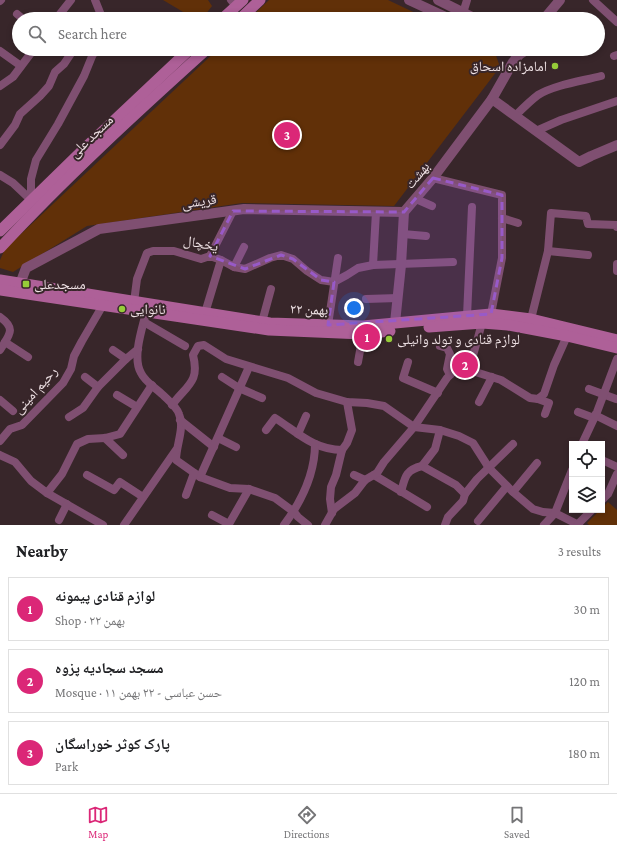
<!DOCTYPE html>
<meta charset="utf-8">
<style>
body{margin:0;font-family:"Crimson Pro","Noto Naskh Arabic",serif;background:#f6f6f6;color:#202124}
.controls{position:absolute;right:12px;bottom:12px;display:grid;overflow:hidden;border-radius:0px;box-shadow:0 2px 6px #0003}
.controls button{width:36px;height:36px;display:grid;place-items:center;padding:0;border:0;border-bottom:1px solid #e0e0e0;background:#fff;color:#202124;font:20px sans-serif}
.you{position:absolute;left:354px;top:308px;width:14px;height:14px;margin:-10px;border:3px solid #fff;border-radius:50%;background:#1a73e8;box-shadow:0 0 0 6px #1a73e833}
.badge{display:grid;place-items:center;width:26px;height:26px;border-radius:50%;background:#db2777;color:#fff;font-size:13px;font-weight:700}
.pin{position:absolute;translate:-50% -50%;border:2px solid #fff;box-shadow:0 1px 4px #0006}
.list{margin:0;padding:0;list-style:none}
h2{display:flex;justify-content:space-between;align-items:center;height:52px;margin:0;padding:0 16px;font-size:17px}
h2 small{font-size:13px;font-weight:400;color:#757577}
.list li{display:grid;grid-template-columns:26px 1fr auto;gap:12px;align-items:center;box-sizing:border-box;height:64px;margin:0 8px 8px;padding:0 8px;border:1px solid #e0e0e0;border-radius:0px}
.list b{display:block;font-size:15px;white-space:nowrap}
.list p{margin:0;font-size:13px;white-space:nowrap;color:#757577}
.list em{font-size:13px;font-style:normal;color:#757577}
.icon{flex:none;width:22px;height:22px;fill:none;stroke:currentColor;stroke-width:2;stroke-linecap:round;stroke-linejoin:round}
.map{position:relative;flex:none;width:617px;height:525px;overflow:hidden}
.search{position:absolute;background:#fff;box-shadow:0 2px 6px #0003;left:12px;right:12px;top:12px;height:44px;display:flex;align-items:center;gap:10px;box-sizing:border-box;padding:0 14px;border-radius:22px;color:#757577;font-size:15px}
.sheet{height:268px;background:#fff}
nav{display:flex;justify-content:space-around;align-items:center;box-sizing:border-box;height:56px;border-top:1px solid #e0e0e0;background:#fff;font-size:11px;color:#757577}
nav a{display:grid;justify-items:center;gap:2px}
nav .on{color:#db2777}
.map>svg:first-child{display:block}
.green{fill:#613008}
.lines{fill:none;stroke-linecap:round;stroke-linejoin:round}
.minor{stroke:#7f4f71;stroke-width:8}
.tertiary{stroke:#7f4f71;stroke-width:10}
.secondary{stroke:#ae6098;stroke-width:11}
.marked{fill:#985ac8;fill-opacity:0.2;stroke:#985ac8;stroke-width:3;stroke-dasharray:8 5;stroke-linejoin:round}
.poi-dot{fill:#96cc39;stroke:#38262a;stroke-width:1.5}
.labels{text-anchor:middle;stroke-width:4;stroke-linejoin:round;paint-order:stroke}
.poi-label{font-size:14px;fill:#efe2e5;stroke:#38262a;text-anchor:start}
.street-label{font-size:14px;fill:#efe2e5;stroke:#38262a}
</style>
<div class="map">
<svg width="617" height="525" viewBox="0 0 617 525">
<rect width="100%" height="100%" fill="#38262a"/>
<g class="green">
<path d="M 163,0 L 208,0 L 212,6 L 202,19 L 195,19 Z"/>
<path d="M 269,0 L 388,0 L 428,19 L 249,19 Z"/>
<path d="M 218,49 L 491,49 L 494,50 L 500,67 L 394,206 L 242,203 L 87,226 L 13,272 L 0,268 L 0,260 L 5,249 Z"/>
<path d="M 608,502 L 617,510 L 617,525 L 589,525 L 587,523 L 600,510 L 602,510 L 602,508 Z"/>
</g>
<g class="lines">
<g class="minor">
<path d="M 95,0 L 101,15 L 100,19"/>
<path d="M 231,0 L 236,6"/>
<path d="M 593,0 L 617,22"/>
<path d="M 0,1 L 1,0"/>
<path d="M 463,13 L 467,0"/>
<path d="M 17,14 L 23,19"/>
<path d="M 56,19 L 71,0"/>
<path d="M 0,51 L 21,66"/>
<path d="M 94,53 L 109,49"/>
<path d="M 614,56 L 617,55"/>
<path d="M 0,86 L 13,77 L 34,49"/>
<path d="M 515,116 C 522,109 530,101 538,95 C 554,85 582,81 601,76"/>
<path d="M 536,131 L 561,120 L 617,101"/>
<path d="M 0,145 L 15,125 L 20,114 L 40,96 L 49,86 L 55,72 L 64,64 L 74,49"/>
<path d="M 0,175 L 13,183 L 31,200"/>
<path d="M 433,178 L 502,195 L 502,258 L 491,314"/>
<path d="M 416,199 L 432,206"/>
<path d="M 31,200 L 31,179 L 36,160 L 58,124 L 84,76 L 95,49"/>
<path d="M 502,218 L 518,223"/>
<path d="M 403,234 L 426,236"/>
<path d="M 548,251 L 588,255"/>
<path d="M 210,256 L 233,211"/>
<path d="M 617,264 L 617,271"/>
<path d="M 373,265 L 376,212"/>
<path d="M 234,267 L 244,247"/>
<path d="M 366,299 L 398,298"/>
<path d="M 134,302 L 137,279 L 147,253 L 153,251 L 174,251 L 201,259 L 210,256 L 221,260 L 234,267 L 245,269 L 270,258 L 281,255 L 293,259 L 307,271 L 321,280 L 334,282 L 347,275 L 358,268 L 373,265 L 453,262"/>
<path d="M 146,313 C 142,329 132,358 141,373 C 145,382 156,388 163,395 C 168,400 177,407 179,414 C 185,428 176,445 176,460 L 200,477 L 230,488 L 249,489 L 275,498 L 294,512 L 298,517 L 308,525"/>
<path d="M 205,313 L 221,260"/>
<path d="M 467,316 L 472,207"/>
<path d="M 0,317 C 17,329 9,335 0,350"/>
<path d="M 531,319 L 548,251 L 551,213 L 586,216 L 588,224 L 617,225 L 617,227"/>
<path d="M 144,322 L 185,346"/>
<path d="M 262,322 L 271,289"/>
<path d="M 328,325 L 338,258"/>
<path d="M 5,342 L 28,357"/>
<path d="M 440,346 L 447,348 L 450,354 L 447,369 L 450,375"/>
<path d="M 113,350 L 126,359"/>
<path d="M 358,362 L 363,334"/>
<path d="M 408,362 L 403,378 L 438,393"/>
<path d="M 469,370 L 501,380 L 530,398 L 538,399 L 544,394 L 554,365 L 567,336"/>
<path d="M 85,377 L 98,387"/>
<path d="M 222,377 L 239,388 L 262,398"/>
<path d="M 589,389 L 616,399"/>
<path d="M 117,395 L 137,407"/>
<path d="M 538,399 L 549,403 L 545,414"/>
<path d="M 0,400 L 13,411"/>
<path d="M 479,402 L 492,377"/>
<path d="M 172,405 C 187,385 200,382 193,355 L 198,346 L 204,345 L 226,359 L 288,378 L 316,393 L 347,402 L 367,403 L 384,406 L 414,427 L 440,430 L 459,436 L 473,443 L 489,468 L 513,492 L 533,509 L 543,512 L 555,513 L 579,525"/>
<path d="M 578,412 L 594,418"/>
<path d="M 595,415 L 617,426"/>
<path d="M 69,417 L 83,408 L 98,387 L 126,359 L 138,349"/>
<path d="M 180,420 L 214,447"/>
<path d="M 266,430 L 275,418 C 297,432 314,450 342,450"/>
<path d="M 298,434 L 306,416"/>
<path d="M 105,438 L 123,455"/>
<path d="M 218,438 L 236,447"/>
<path d="M 0,441 L 10,429 L 22,425 L 63,383 L 71,369 L 74,356 L 82,341 L 103,305"/>
<path d="M 582,444 L 597,412 L 617,359"/>
<path d="M 0,455 L 15,462 L 31,481 L 47,493 L 103,525"/>
<path d="M 602,460 L 617,467"/>
<path d="M 422,466 L 435,449 L 440,430"/>
<path d="M 87,475 L 114,490 L 120,482 L 143,497"/>
<path d="M 354,475 L 365,480"/>
<path d="M 374,475 L 427,507"/>
<path d="M 200,477 L 249,367"/>
<path d="M 401,492 C 405,478 405,470 422,466 L 456,485 L 465,494"/>
<path d="M 513,492 L 537,463"/>
<path d="M 47,493 L 62,474 L 77,444 L 88,439 L 105,438 L 120,434 L 152,385"/>
<path d="M 186,495 L 194,473"/>
<path d="M 602,500 L 608,494 L 617,474"/>
<path d="M 332,513 L 330,499 L 331,487 L 336,475 L 342,450 L 347,443 L 352,430 L 347,402"/>
<path d="M 212,515 L 229,524 L 249,489"/>
<path d="M 59,520 L 67,504"/>
<path d="M 478,521 L 507,486"/>
<path d="M 578,524 L 592,510"/>
<path d="M 124,525 L 176,450"/>
<path d="M 284,525 C 301,502 315,473 315,444"/>
<path d="M 325,525 L 334,509 L 355,493 L 365,480 L 377,473 L 384,462 L 414,427 L 447,378 L 454,371 L 469,370 L 482,323"/>
<path d="M 445,525 L 448,517 L 463,501 L 465,494 L 477,479 L 513,444"/>
<path d="M 544,525 L 555,513 L 572,470"/>
</g>
<g class="tertiary">
<path d="M 409,0 L 450,19"/>
<path d="M 438,0 L 476,19"/>
<path d="M 544,19 L 560,0"/>
<path d="M 511,49 C 515,56 522,55 526,49"/>
<path d="M 492,99 L 579,162 L 591,156 L 617,145"/>
<path d="M 20,284 L 26,268 L 99,229 L 244,209 L 404,212"/>
<path d="M 395,323 L 401,265 L 404,212 L 433,178 L 492,99 L 513,62 L 520,54"/>
</g>
<g class="secondary">
<path d="M 222,19 L 243,0"/>
<path d="M 240,19 L 260,0"/>
<path d="M 0,231 L 84,149 L 190,49"/>
<path d="M 0,248 C 65,178 136,113 207,49"/>
<path d="M 0,280 L 270,323 L 363,326 L 491,314 L 531,319 L 617,340"/>
<path d="M 0,290 L 269,330 L 363,334 L 390,331"/>
<path d="M 429,327 L 482,323 L 508,325 L 567,336 L 617,348"/>
</g>
</g>
<path class="marked" d="M 433,178 L 502,195 L 502,258 L 491,314 L 328,325 L 334,282 L 321,280 L 293,259 L 281,255 L 245,269 L 210,256 L 233,211 L 404,212 Z"/>
<g class="poi-dot">
<circle cx="555" cy="66" r="4"/>
<rect x="22" y="280" width="8" height="8" rx="2"/>
<circle cx="122" cy="309" r="4"/>
<circle cx="389" cy="339" r="4"/>
</g>
<g class="labels">
<g class="poi-label">
<text x="547" y="71" text-anchor="end">امامزاده اسحاق</text>
<text x="34" y="289">مسجدعلی</text>
<text x="130" y="314">نانوایی</text>
<text x="397" y="344">لوازم قنادی و تولد وانیلی</text>
</g>
<g class="street-label">
<text transform="translate(91 136) rotate(-44)" y="5">مسجد علی</text>
<text transform="translate(417 175) rotate(-51)" y="5">بهشت</text>
<text transform="translate(199 201) rotate(-8)" y="5">قریشی</text>
<text transform="translate(201 243) rotate(11)" y="5">یخچال</text>
<text transform="translate(309 309) rotate(2)" y="5">۲۲ بهمن</text>
<text transform="translate(35 390) rotate(-48)" y="5">رحیم امینی</text>
</g>
</g>
</svg>
<div class="controls">
<button><svg class="icon" aria-label="locate" viewBox="0 0 24 24"><circle cx="12" cy="12" r="6"/><path d="M12 2v4M12 18v4M2 12h4M18 12h4"/></svg></button>
<button><svg class="icon" aria-label="layers" viewBox="0 0 24 24"><path d="M12 4l9 5-9 5-9-5zM3 14l9 5 9-5"/></svg></button>
</div>
<div class="you"></div>
<div class="pin badge" style="left:367px;top:337px">1</div>
<div class="pin badge" style="left:465px;top:365px">2</div>
<div class="pin badge" style="left:287px;top:135px">3</div>
<div class="search"><svg class="icon" aria-label="search" viewBox="0 0 24 24"><circle cx="10" cy="10" r="6"/><path d="M15 15l6 6"/></svg>Search here</div>
</div>
<section class="sheet">
<h2>Nearby<small>3 results</small></h2>
<ul class="list">
<li><span class="badge">1</span><div><b>لوازم قنادی پیمونه</b><p>Shop · ۲۲ بهمن</p></div><em>30 m</em></li>
<li><span class="badge">2</span><div><b>مسجد سجادیه پزوه</b><p>Mosque · حسن عباسی - ۲۲ بهمن ۱۱</p></div><em>120 m</em></li>
<li><span class="badge">3</span><div><b>پارک کوثر خوراسگان</b><p>Park</p></div><em>180 m</em></li>
</ul>
</section>
<nav>
<a class="on"><svg class="icon" aria-label="map" viewBox="0 0 24 24"><path d="M3 6l6-2 6 2 6-2v14l-6 2-6-2-6 2zM9 4v14M15 6v14"/></svg>Map</a>
<a><svg class="icon" aria-label="directions" viewBox="0 0 24 24"><path d="M12 3l9 9-9 9-9-9zM9 14v-3h6M13 9l2 2-2 2"/></svg>Directions</a>
<a><svg class="icon" aria-label="saved" viewBox="0 0 24 24"><path d="M7 4h10v16l-5-4-5 4z"/></svg>Saved</a>
</nav>
